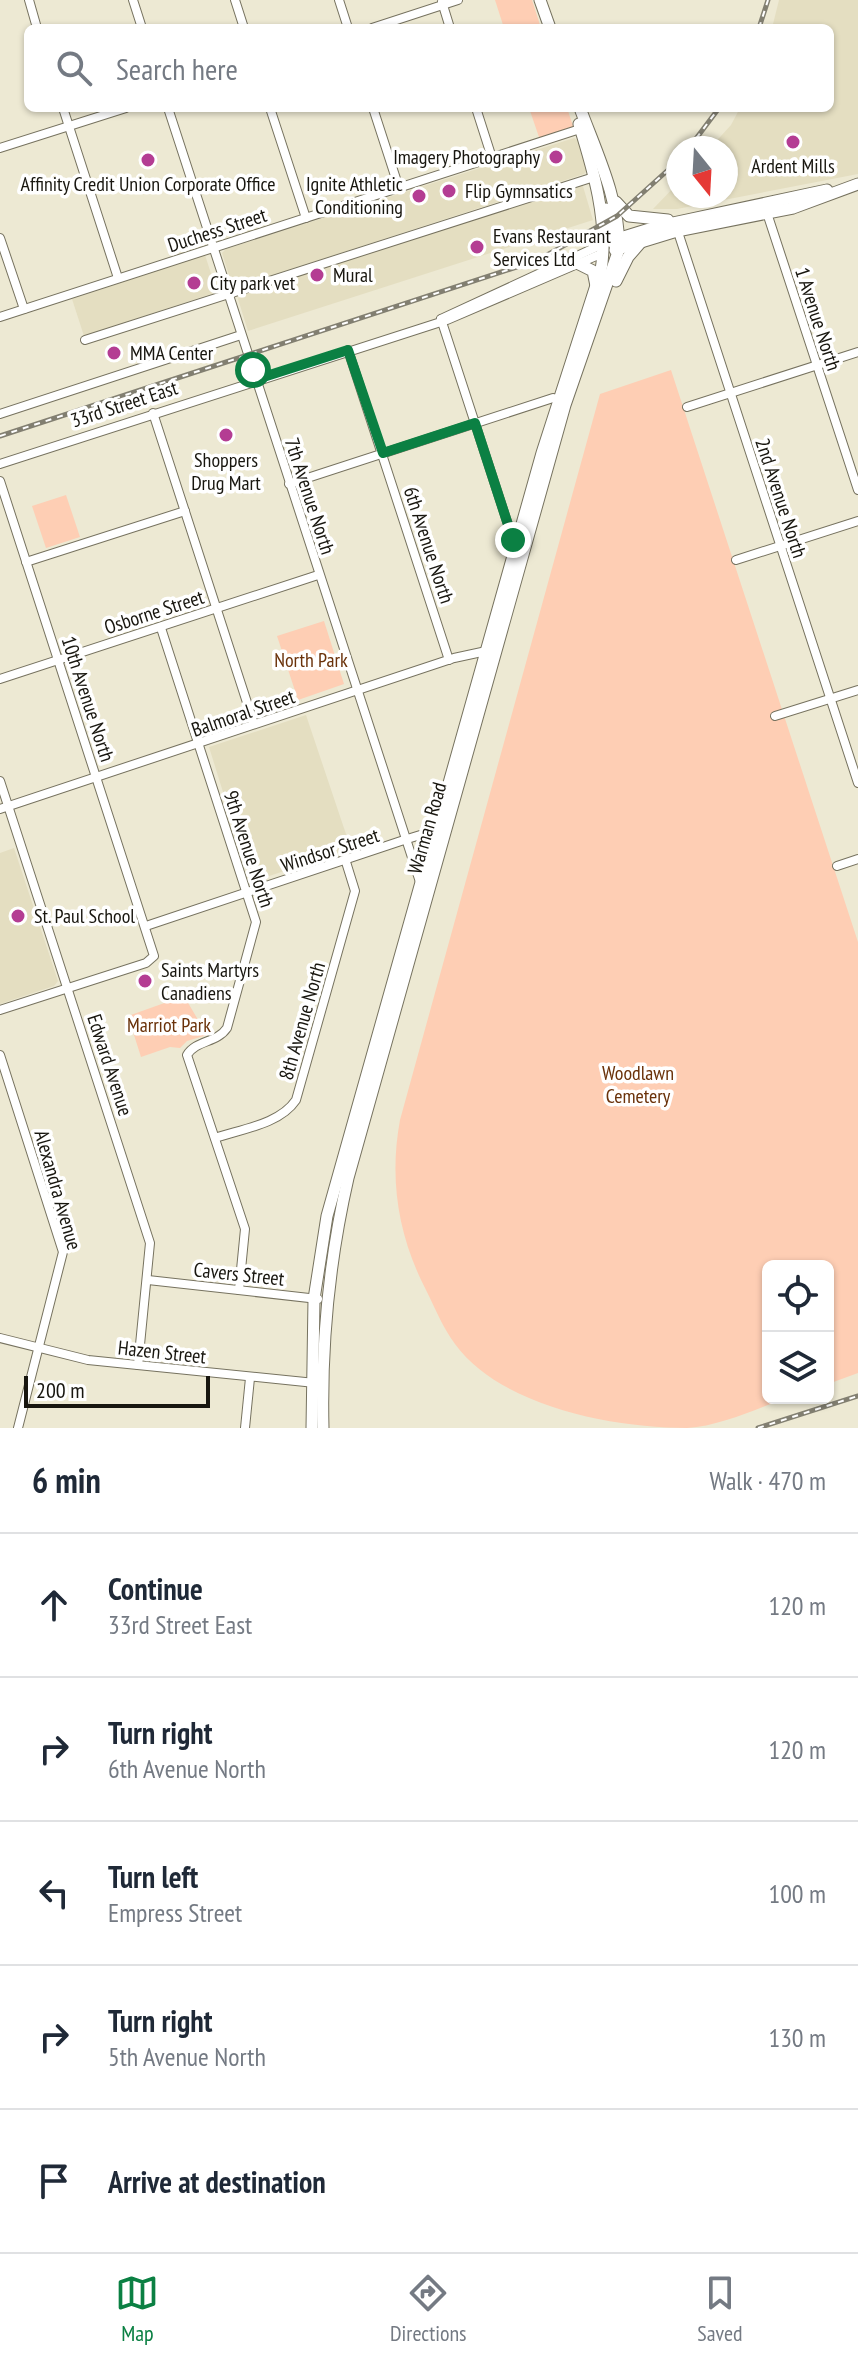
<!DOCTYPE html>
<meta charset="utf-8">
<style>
body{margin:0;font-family:"PT Sans Narrow",sans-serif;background:#f6f6f7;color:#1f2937}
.controls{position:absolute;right:24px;bottom:24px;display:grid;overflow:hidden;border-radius:12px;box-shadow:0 2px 6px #0004}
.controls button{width:72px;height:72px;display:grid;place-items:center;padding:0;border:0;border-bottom:2px solid #e0e1e3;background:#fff;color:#1f2937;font:40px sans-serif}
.compass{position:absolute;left:666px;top:136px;width:72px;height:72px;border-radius:50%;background:#fff;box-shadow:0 2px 6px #0004;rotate:162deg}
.scale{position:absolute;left:24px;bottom:20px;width:186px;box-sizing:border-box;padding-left:8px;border:4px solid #18160f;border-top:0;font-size:22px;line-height:28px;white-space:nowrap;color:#18160f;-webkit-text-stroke:6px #fff;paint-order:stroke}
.stop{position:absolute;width:24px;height:24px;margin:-18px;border:6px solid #0b8043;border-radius:50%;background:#fff}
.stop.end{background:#0b8043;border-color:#fff;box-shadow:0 2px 8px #0008}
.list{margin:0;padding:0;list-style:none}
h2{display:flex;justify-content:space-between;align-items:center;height:104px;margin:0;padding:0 32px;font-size:34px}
h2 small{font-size:26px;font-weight:400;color:#747a83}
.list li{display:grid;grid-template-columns:52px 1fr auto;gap:24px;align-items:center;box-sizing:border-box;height:144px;padding:0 32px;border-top:2px solid #e0e1e3}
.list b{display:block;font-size:30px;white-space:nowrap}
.list p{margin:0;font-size:26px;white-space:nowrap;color:#747a83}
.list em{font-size:26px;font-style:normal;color:#747a83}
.icon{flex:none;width:44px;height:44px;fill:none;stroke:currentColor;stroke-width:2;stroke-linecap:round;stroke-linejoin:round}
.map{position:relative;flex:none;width:858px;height:1428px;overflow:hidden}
.search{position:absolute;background:#fff;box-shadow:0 2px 6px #0004;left:24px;right:24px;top:24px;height:88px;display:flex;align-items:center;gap:20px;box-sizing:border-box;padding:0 28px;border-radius:12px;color:#747a83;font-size:30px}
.sheet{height:824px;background:#fff}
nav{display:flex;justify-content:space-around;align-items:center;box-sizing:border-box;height:112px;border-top:2px solid #e0e1e3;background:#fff;font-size:22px;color:#747a83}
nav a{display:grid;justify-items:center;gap:4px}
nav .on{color:#0b8043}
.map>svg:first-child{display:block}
.built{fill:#e4dec1}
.green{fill:#feceb4}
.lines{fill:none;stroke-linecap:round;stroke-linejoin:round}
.minor-casing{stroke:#76725f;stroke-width:10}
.major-casing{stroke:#76725f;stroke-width:13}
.minor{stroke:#fff;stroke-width:8}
.major{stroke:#fff;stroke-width:11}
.rail-casing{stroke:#827f71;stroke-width:5}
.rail{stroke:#fff;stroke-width:2;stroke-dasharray:6;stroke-linecap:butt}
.route{stroke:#0b8043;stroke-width:10}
.poi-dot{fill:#b43d93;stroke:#fff;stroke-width:3}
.labels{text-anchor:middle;stroke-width:7;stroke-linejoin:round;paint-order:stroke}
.poi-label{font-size:20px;fill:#18160f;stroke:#fff;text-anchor:start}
.street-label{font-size:20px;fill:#18160f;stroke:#fff}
.park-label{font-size:20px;fill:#6a320a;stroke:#fff}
</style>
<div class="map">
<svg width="858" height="1428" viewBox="0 0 858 1428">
<rect width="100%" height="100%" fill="#ede9d3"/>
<g class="built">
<path d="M 779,0 L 858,0 L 858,174 L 677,209 L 653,209 L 678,183 L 678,196 L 726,196 L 726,148 L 710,148 L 731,125 L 740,108 L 830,108 L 830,28 L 772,28 Z"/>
<path d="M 574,138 L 581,142 L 588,170 L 584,174 L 233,288 L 222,253 L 226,249 Z"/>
<path d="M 582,183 L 593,220 L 248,331 L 238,299 L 240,294 Z"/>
<path d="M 205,255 L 217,292 L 84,336 L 72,299 Z"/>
<path d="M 306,715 L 351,849 L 251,882 L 209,747 Z"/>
<path d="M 14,848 L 58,981 L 54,986 L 0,1004 L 0,853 Z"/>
</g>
<g class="green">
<path d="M 495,0 L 532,0 L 541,28 L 504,28 Z"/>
<path d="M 529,108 L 567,108 L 574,129 L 540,140 Z"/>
<path d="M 671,370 L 858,942 L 858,1373 L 828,1384 L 828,1266 L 768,1266 L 768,1398 L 786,1398 C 756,1409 720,1426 687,1428 C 614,1428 501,1407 455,1344 C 443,1328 435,1308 426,1290 C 398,1236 389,1179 400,1120 L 600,394 Z"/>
<path d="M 66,495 L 80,537 L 46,548 L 32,506 Z"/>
<path d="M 324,621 L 344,684 L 298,700 L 277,636 Z"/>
<path d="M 184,996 L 207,1035 L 187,1041 L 180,1048 L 170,1047 L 141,1057 L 128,1016 Z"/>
</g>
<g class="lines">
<defs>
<g id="minor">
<path d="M 29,0 L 37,28"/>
<path d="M 133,0 L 142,28"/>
<path d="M 235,0 L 244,28"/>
<path d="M 339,0 L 348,28"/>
<path d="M 442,2 L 450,28"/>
<path d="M 372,28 L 458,0"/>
<path d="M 63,108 L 118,278"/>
<path d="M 168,108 L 421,885"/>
<path d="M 270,108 L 306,218"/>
<path d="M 373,108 L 399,188"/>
<path d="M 476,108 L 492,158"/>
<path d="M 0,148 L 126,108"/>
<path d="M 766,210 L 858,490"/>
<path d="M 677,229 L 858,783"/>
<path d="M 0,238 L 24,309"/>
<path d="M 0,317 L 580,129"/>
<path d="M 441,319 L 515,546"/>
<path d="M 441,319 L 603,244"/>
<path d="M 85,340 L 594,177"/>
<path d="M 348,350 L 449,660"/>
<path d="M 687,407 L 858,352"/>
<path d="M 153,413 L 254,724"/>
<path d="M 0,414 L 241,335"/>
<path d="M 0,464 L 447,320 L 603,253"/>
<path d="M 0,481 L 154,956 L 146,963 L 0,1010"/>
<path d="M 289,484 L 553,398 L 558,400"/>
<path d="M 736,560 L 858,521"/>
<path d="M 26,562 L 185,511"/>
<path d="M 161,628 L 256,922 L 227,1028 C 217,1043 196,1040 187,1055 L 245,1229 L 239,1290"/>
<path d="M 0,679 L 318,575"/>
<path d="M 775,716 L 858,690"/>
<path d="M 0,781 L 150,1243 L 138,1365"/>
<path d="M 0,809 L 454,658 L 491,650"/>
<path d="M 837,866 L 858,859"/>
<path d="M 146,926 L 404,840 L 430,832 L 434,834"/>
<path d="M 0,1055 L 63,1252 L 18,1428"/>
<path d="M 215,1138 C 242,1129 280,1124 296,1100 L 355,891 L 346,862"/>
<path d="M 148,1280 L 318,1299"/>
<path d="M 0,1338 L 88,1360 L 315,1383"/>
<path d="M 245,1428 L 250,1378"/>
</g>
<g id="major">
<path d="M 540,0 L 550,28"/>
<path d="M 616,202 L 629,216 L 668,220"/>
<path d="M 606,209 L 615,246"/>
<path d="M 614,240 L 659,226 L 827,190"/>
<path d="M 615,250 L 677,231 L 793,208 L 858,184"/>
<path d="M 577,263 L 593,271 L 596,286"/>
<path d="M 616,281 L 628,257 L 641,242"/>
<path d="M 312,1428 L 314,1299 L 327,1216 L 542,453 L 601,270 C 609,222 593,169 579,124"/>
<path d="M 323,1428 C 321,1343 329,1261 348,1178 L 565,405 L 619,249 C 619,198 597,154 580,108"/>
</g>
</defs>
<use href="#minor" class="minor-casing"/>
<use href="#major" class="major-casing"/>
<use href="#minor" class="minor"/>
<use href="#major" class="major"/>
<defs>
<g id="rail">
<path d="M 759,28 L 768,0"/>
<path d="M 689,148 L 719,108"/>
<path d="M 0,436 L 538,260 L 617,216 L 678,161"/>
<path d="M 758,1428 L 858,1396"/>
</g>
</defs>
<use href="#rail" class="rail-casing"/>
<use href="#rail" class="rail"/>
</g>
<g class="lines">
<path class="route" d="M 253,370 L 254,380 L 348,350 L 383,453 L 475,423 L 513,540"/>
</g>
<g class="poi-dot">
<circle cx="793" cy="142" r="8"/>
<circle cx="556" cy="157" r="8"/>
<circle cx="148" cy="160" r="8"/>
<circle cx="449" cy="191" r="8"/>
<circle cx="419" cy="196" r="8"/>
<circle cx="477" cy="247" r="8"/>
<circle cx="317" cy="275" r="8"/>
<circle cx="194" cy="283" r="8"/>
<circle cx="114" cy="353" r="8"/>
<circle cx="226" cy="435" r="8"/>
<circle cx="18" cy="916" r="8"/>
<circle cx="145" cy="981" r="8"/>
</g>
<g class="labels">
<g class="poi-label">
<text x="540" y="164" text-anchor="end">Imagery Photography</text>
<text x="793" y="173" text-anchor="middle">Ardent Mills</text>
<text x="148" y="191" text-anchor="middle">Affinity Credit Union Corporate Office</text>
<text x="403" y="191" text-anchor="end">Ignite Athletic<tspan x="403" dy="23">Conditioning</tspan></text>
<text x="465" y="198">Flip Gymnsatics</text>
<text x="493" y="243">Evans Restaurant<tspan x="493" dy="23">Services Ltd</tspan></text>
<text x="333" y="282">Mural</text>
<text x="210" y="290">City park vet</text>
<text x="130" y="360">MMA Center</text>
<text x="226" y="467" text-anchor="middle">Shoppers<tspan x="226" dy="23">Drug Mart</tspan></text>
<text x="34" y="923">St. Paul School</text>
<text x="161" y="977">Saints Martyrs<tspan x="161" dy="23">Canadiens</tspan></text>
</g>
<g class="street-label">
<text transform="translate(217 230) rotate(-18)" y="7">Duchess Street</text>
<text transform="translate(818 319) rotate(72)" y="7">1 Avenue North</text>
<text transform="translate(124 404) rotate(-18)" y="7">33rd Street East</text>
<text transform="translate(310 496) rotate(72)" y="7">7th Avenue North</text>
<text transform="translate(781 498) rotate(72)" y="7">2nd Avenue North</text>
<text transform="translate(429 545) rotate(72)" y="7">6th Avenue North</text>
<text transform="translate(154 612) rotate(-18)" y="7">Osborne Street</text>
<text transform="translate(88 699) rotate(72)" y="7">10th Avenue North</text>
<text transform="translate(243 713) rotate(-19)" y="7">Balmoral Street</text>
<text transform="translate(427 828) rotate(-74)" y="7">Warman Road</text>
<text transform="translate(249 849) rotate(72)" y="7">9th Avenue North</text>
<text transform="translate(330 850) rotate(-18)" y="7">Windsor Street</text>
<text transform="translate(302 1021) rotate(-74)" y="7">8th Avenue North</text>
<text transform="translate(110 1065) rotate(72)" y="7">Edward Avenue</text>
<text transform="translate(58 1190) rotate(74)" y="7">Alexandra Avenue</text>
<text transform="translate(239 1274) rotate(6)" y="7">Cavers Street</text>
<text transform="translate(162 1352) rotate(6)" y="7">Hazen Street</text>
</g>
<g class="park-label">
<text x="311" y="667">North Park</text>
<text x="169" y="1032">Marriot Park</text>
<text x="638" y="1080">Woodlawn<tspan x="638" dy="23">Cemetery</tspan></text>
</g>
</g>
</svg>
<div class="controls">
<button><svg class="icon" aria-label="locate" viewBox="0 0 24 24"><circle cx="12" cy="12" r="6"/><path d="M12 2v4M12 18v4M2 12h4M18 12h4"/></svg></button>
<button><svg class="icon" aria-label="layers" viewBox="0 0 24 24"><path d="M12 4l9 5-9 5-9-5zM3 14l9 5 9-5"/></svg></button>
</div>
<svg class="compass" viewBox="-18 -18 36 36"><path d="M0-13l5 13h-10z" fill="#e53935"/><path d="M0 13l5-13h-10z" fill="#747a83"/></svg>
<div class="scale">200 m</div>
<div class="stop" style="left:253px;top:370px"></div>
<div class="stop end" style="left:513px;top:540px"></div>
<div class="search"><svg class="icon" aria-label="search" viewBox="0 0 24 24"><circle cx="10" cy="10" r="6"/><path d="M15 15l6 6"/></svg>Search here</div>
</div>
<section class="sheet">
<h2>6 min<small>Walk · 470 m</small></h2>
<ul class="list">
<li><svg class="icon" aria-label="ahead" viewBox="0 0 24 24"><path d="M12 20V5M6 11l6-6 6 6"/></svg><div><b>Continue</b><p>33rd Street East</p></div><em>120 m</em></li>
<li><svg class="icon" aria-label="right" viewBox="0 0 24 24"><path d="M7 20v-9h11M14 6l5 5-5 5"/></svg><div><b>Turn right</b><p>6th Avenue North</p></div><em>120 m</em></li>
<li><svg class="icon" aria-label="left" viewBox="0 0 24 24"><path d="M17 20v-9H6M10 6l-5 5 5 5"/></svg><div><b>Turn left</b><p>Empress Street</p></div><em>100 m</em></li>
<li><svg class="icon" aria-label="right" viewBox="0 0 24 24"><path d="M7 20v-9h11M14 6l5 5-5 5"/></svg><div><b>Turn right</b><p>5th Avenue North</p></div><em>130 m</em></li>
<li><svg class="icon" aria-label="arrive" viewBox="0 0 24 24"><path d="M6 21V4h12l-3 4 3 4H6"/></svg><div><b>Arrive at destination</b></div></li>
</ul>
</section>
<nav>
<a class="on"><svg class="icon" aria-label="map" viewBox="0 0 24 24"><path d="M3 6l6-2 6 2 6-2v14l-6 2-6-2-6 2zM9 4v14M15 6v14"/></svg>Map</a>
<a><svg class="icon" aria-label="directions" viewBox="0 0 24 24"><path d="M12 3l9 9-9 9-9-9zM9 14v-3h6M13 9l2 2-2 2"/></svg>Directions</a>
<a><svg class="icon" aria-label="saved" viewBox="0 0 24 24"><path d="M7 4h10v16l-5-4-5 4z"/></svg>Saved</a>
</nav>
